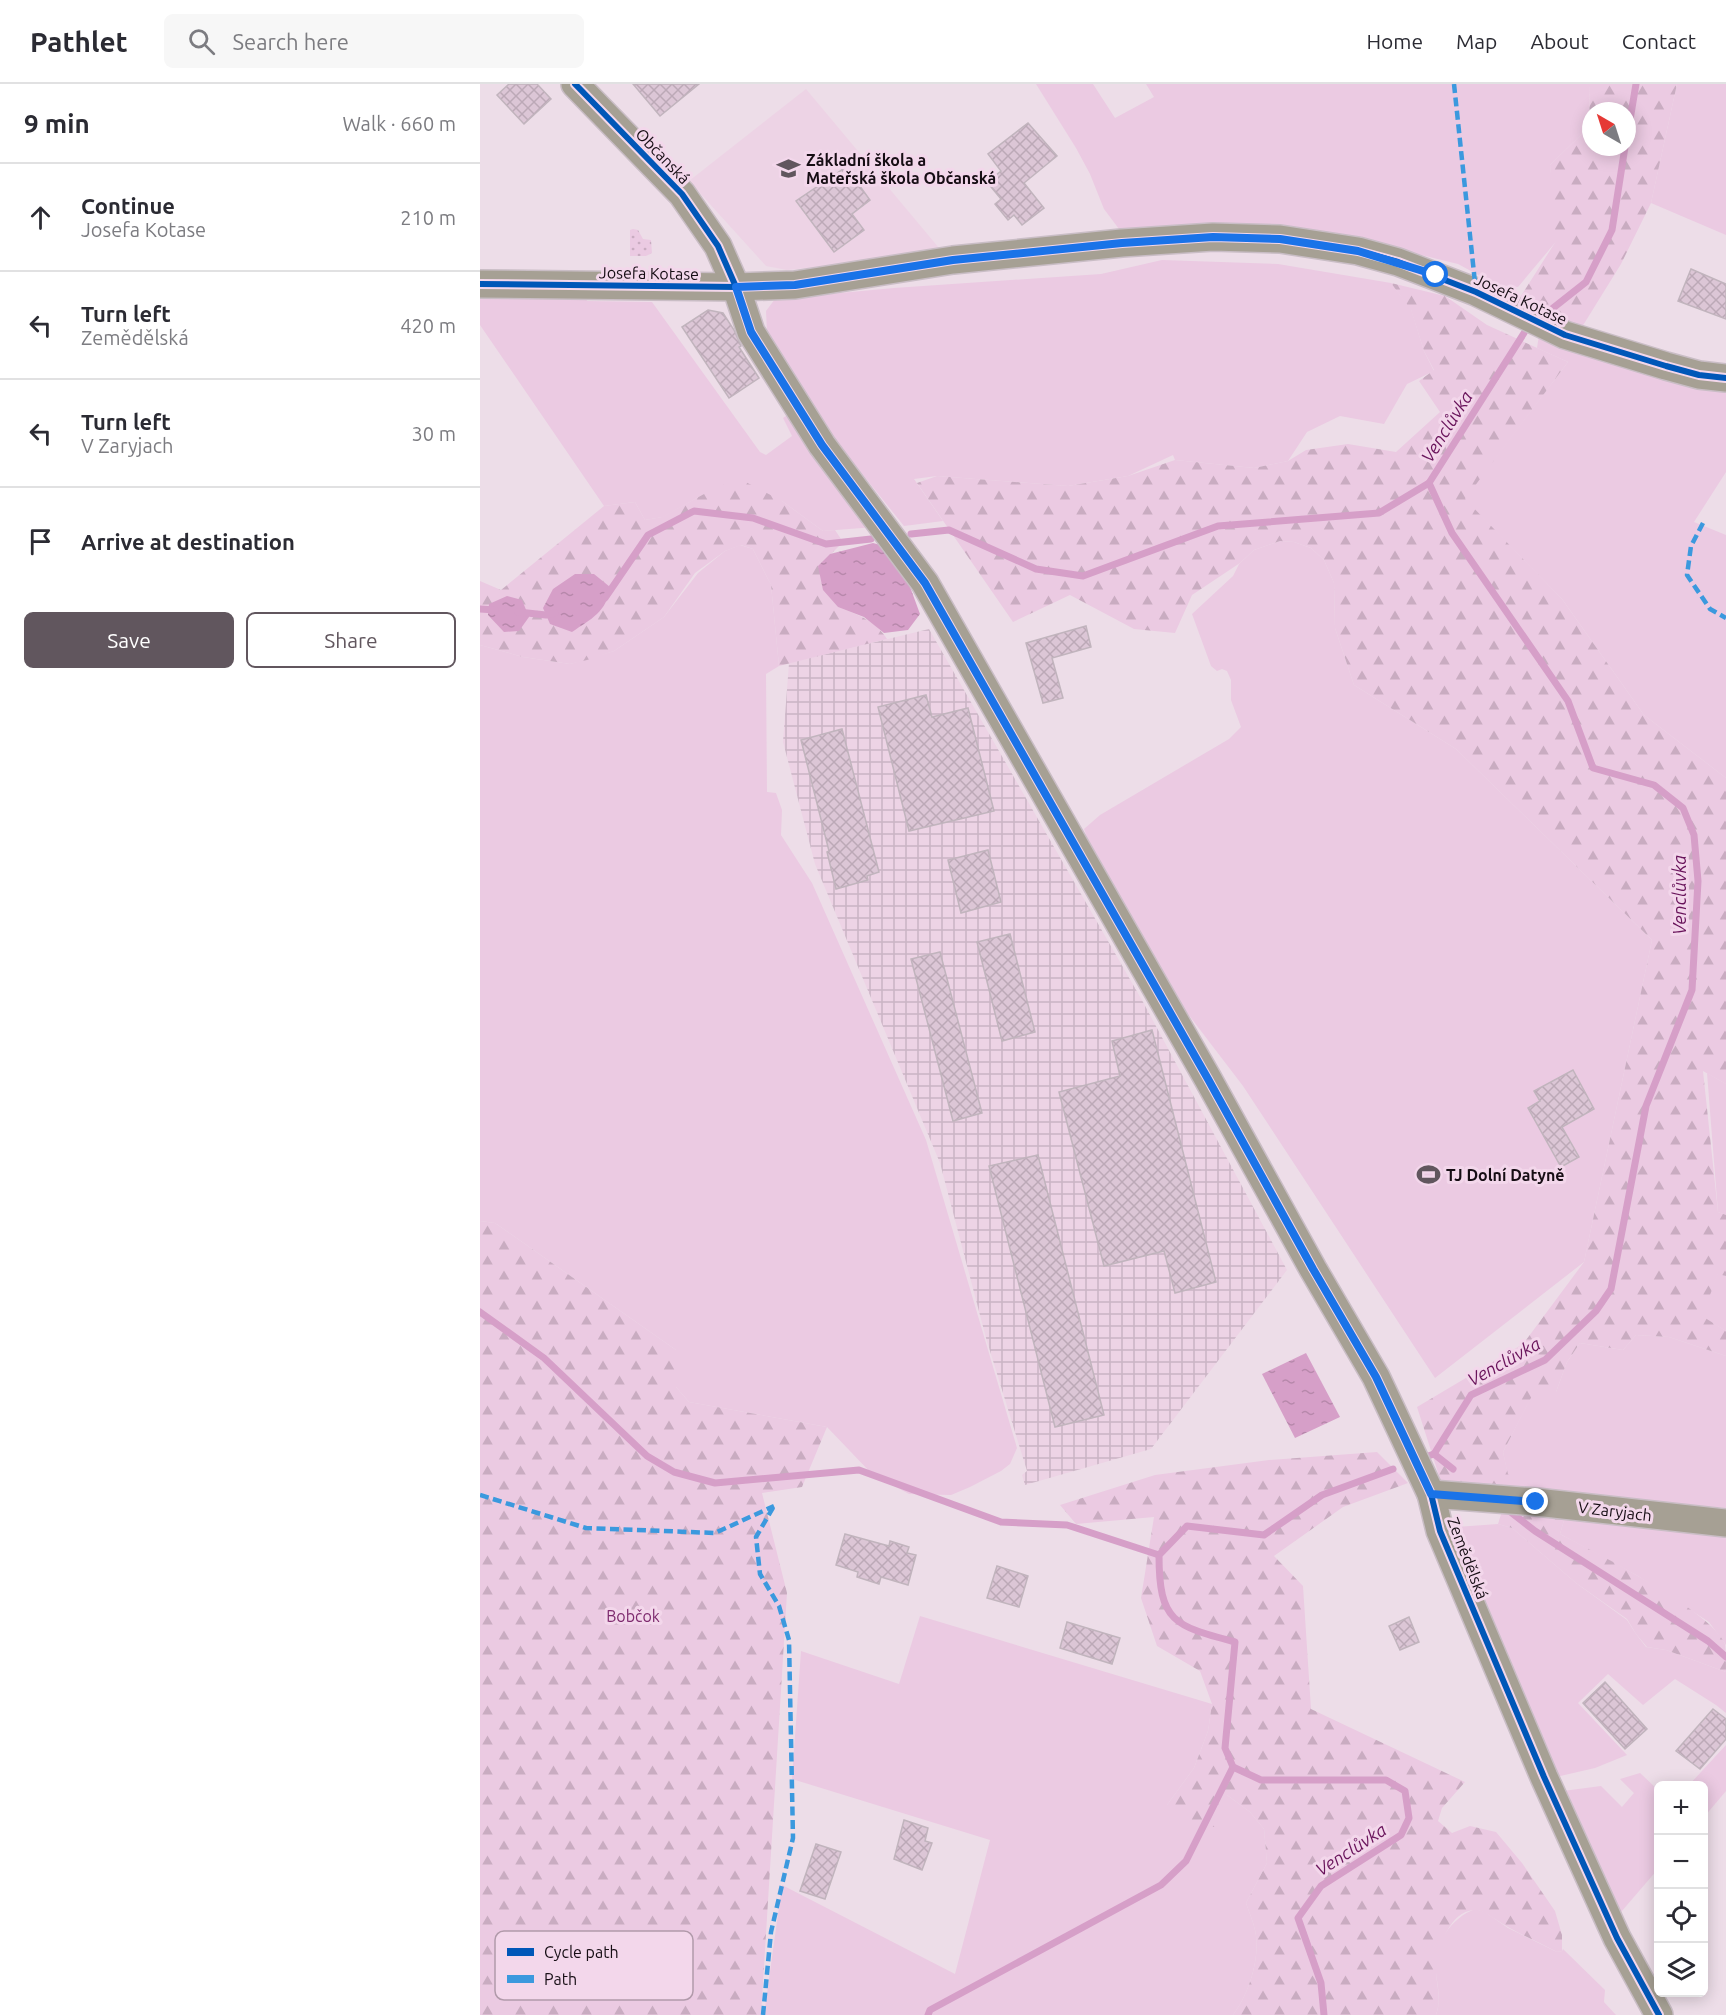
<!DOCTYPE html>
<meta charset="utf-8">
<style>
body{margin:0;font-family:Ubuntu,sans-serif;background:#f7f7f7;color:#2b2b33}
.controls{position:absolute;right:18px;bottom:18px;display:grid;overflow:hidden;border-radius:9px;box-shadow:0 3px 15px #0003}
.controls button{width:54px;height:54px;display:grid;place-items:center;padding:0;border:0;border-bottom:2px solid #e1e1e2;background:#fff;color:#2b2b33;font:30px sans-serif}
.compass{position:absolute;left:1102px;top:18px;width:54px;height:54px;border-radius:50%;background:#fff;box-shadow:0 3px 15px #0003;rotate:321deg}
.stop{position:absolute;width:18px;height:18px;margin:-14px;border:4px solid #1a73e8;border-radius:50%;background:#fff}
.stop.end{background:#1a73e8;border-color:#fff;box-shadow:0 2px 6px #0008}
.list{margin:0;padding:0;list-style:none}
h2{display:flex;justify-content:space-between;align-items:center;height:78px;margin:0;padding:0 24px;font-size:26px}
h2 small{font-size:20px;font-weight:400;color:#7c7c81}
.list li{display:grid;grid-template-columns:39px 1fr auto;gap:18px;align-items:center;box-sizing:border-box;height:108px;padding:0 24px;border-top:2px solid #e1e1e2}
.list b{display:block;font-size:22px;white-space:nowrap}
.list p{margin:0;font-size:20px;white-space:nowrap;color:#7c7c81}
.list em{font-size:20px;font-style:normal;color:#7c7c81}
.actions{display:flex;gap:12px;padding:18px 24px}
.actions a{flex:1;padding:14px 0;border:2px solid #61565e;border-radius:9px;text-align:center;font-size:21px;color:#61565e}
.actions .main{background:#61565e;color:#fff}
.icon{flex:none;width:33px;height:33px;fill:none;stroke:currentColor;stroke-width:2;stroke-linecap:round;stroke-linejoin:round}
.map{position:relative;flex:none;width:1246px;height:1931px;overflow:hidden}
header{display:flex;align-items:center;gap:36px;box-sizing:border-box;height:84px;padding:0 30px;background:#fff;border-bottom:2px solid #e1e1e2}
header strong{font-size:28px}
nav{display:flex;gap:33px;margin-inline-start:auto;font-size:21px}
.search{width:420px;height:54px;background:#f7f7f7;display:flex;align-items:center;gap:15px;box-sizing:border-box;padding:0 21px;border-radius:9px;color:#7c7c81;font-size:22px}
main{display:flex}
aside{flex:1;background:#fff}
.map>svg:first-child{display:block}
.built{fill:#edd3e5}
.industrial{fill:url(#industrial-grid)}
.grass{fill:#ebcae2}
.forest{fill:url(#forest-firs);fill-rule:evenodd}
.park{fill:url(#park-dots)}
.water{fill:url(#water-ripples)}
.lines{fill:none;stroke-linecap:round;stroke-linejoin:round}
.stream{stroke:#d69fc8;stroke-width:7}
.building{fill:url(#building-cross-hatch);stroke:#c1b4bd;stroke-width:1.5}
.minor-casing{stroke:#c9bdc5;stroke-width:30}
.minor{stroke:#a6a094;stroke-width:27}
.quiet{stroke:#3b99de;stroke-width:4.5;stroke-dasharray:9 4.5;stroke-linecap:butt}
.cycleway-casing{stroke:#f3d7eb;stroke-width:10}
.cycleway{stroke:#0057b8;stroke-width:6}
.route{stroke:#1a73e8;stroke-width:8}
.labels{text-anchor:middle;stroke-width:6;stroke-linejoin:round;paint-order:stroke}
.street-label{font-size:16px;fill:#160d14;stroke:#f3d7eb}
.poi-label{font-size:16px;font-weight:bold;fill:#160d14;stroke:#f3d7eb;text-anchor:start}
.park-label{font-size:16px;fill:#7d296d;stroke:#f3d7eb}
.water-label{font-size:18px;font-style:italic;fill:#69145b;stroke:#f3d7eb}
.key{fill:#f3d7eb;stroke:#b19aaa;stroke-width:1.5}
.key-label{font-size:16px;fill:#160d14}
</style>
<header>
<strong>Pathlet</strong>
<div class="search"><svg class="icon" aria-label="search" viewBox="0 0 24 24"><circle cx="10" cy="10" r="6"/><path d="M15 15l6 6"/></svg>Search here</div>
<nav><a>Home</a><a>Map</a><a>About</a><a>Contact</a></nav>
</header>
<main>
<aside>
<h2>9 min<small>Walk · 660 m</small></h2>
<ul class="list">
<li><svg class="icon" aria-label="ahead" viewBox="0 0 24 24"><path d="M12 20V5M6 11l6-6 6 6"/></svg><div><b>Continue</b><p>Josefa Kotase</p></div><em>210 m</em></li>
<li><svg class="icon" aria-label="left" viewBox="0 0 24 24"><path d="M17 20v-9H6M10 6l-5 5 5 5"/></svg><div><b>Turn left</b><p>Zemědělská</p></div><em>420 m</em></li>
<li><svg class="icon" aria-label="left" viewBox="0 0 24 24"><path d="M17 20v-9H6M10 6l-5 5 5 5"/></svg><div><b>Turn left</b><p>V Zaryjach</p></div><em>30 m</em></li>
<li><svg class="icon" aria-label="arrive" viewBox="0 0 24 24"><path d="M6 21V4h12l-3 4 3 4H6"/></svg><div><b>Arrive at destination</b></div></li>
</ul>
<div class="actions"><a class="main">Save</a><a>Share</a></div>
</aside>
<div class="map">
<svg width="1246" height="1931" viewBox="0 0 1246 1931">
<defs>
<pattern id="industrial-grid" width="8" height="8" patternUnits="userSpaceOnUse" patternTransform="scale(1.5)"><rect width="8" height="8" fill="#edd3e5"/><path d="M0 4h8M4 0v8" fill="none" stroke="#cab4c4"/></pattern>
<pattern id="forest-firs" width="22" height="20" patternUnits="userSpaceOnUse" patternTransform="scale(1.5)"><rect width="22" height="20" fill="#ebcae2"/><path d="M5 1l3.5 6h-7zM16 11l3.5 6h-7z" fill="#c9acc1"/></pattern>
<pattern id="park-dots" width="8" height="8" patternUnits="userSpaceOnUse" patternTransform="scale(1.5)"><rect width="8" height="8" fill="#ebcae2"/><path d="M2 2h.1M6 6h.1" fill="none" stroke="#c9acc1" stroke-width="1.8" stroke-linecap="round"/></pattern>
<pattern id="water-ripples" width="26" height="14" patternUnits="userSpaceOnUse" patternTransform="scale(1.5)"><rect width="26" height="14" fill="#d69fc8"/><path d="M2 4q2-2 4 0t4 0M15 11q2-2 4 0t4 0" fill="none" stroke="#b788ab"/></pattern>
<pattern id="building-cross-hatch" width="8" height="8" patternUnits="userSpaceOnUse" patternTransform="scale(1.5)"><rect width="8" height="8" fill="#dcc6d6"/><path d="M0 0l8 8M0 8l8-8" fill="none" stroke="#bca9b7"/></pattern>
</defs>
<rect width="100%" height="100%" fill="#eddde8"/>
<path class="built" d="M 326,5 L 459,164 L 359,181 L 307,186 L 286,182 L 209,97 Z"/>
<path class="industrial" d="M 449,545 L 663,918 L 807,1186 L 671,1365 L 545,1401 L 542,1391 L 547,1387 L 506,1254 L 460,1079 L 335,780 L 303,658 L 309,579 Z"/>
<g class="grass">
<path d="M 556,0 L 613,0 L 635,34 L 674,13 L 666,0 L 1110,0 L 1109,43 L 1070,81 L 1079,154 L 1038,203 L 1017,201 L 978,180 L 888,158 L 675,142 L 657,149 L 639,145 L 624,125 L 610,90 L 596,64 Z"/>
<path d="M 1197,0 L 1246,0 L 1246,151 L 1171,119 Z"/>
<path d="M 682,176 L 798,180 L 911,199 L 931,225 L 944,267 L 954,287 L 927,300 L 904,340 L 860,332 L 827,348 L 808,377 L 774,384 L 695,376 L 693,371 L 648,392 L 588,402 L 457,392 L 434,395 L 463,437 L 424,442 L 350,350 L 287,248 L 286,227 L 295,215 L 414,204 L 621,190 Z"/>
<path d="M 0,209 L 105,211 L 107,217 L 172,218 L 280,368 L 286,371 L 312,352 L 303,334 L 309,330 L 395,443 L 343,447 L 302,417 L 224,410 L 183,433 L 165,436 L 155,418 L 124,422 L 0,241 Z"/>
<path d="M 1059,251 L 1246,299 L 1246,388 L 1214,438 L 1246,451 L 1246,694 L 1164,631 L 1082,515 L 984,415 L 1088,278 L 1057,264 Z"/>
<path d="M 800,457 L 814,458 L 831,464 L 844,476 L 854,499 L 855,544 L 874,601 L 976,665 L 1172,856 L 1104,1178 L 955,1294 L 763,1002 L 695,913 L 691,900 L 681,887 L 609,759 L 604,745 L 620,731 L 749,655 L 761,643 L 751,616 L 751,596 L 747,587 L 742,585 L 737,587 L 731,582 L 712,530 L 753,492 L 759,480 L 774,466 Z"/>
<path d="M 260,461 L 273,465 L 291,501 L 299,582 L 286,590 L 287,708 L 296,709 L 302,726 L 301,751 L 332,799 L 446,1056 L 537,1364 L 530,1380 L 521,1387 L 490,1403 L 471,1411 L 429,1410 L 392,1390 L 347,1343 L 209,1318 L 196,1303 L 196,1266 L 15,1139 L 0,1137 L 0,561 L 43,573 L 90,580 L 134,567 L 184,533 L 218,489 L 245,467 Z"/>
<path d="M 1227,989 L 1246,1000 L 1246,1131 L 1238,1128 Z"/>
<path d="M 1238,1189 L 1246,1192 L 1246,1247 L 1221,1232 Z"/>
<path d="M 1156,1251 L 1189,1253 L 1246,1272 L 1246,1424 L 1041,1405 L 1028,1392 L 1023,1368 L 1054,1307 L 1076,1308 L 1087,1278 L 1100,1259 L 1143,1266 Z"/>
<path d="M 1087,1426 L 1246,1447 L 1246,1561 L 1229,1538 L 1158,1492 L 1080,1450 Z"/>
<path d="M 1018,1440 L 1032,1444 L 1096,1499 L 1147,1536 L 1156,1550 L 1166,1563 L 1186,1566 L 1246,1588 L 1246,1629 L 1236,1621 L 1195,1595 L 1163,1621 L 1128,1590 L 1098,1619 L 1147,1671 L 1115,1684 L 1076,1693 L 976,1443 Z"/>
<path d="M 440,1532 L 732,1620 L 728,1647 L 714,1684 L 687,1721 L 747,1711 L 770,1728 L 784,1745 L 787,1779 L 766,1819 C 769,1828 773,1837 775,1846 C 781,1873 769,1910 753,1931 L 284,1931 L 302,1801 L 475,1890 L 510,1756 L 312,1695 L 321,1567 L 419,1600 Z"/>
<path d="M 1246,1661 L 1246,1707 L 1224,1733 L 1224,1702 L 1209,1701 Z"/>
<path d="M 1160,1689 L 1178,1706 L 1178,1785 L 1141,1828 L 1116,1782 L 1083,1707 L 1121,1702 L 1142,1723 L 1154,1709 L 1140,1695 Z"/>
<path d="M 995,1825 L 1005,1828 L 1028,1844 L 1077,1868 L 1082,1867 L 1083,1865 L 1125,1906 L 1124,1918 L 1136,1931 L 956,1931 C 961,1916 958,1905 956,1889 C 953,1862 969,1835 995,1825 Z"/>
</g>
<g class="forest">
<path d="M 1110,0 L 1197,0 L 1171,119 L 1141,180 L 1102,243 L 1077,239 L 1039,215 L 1076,157 L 1070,81 L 1109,43 ZM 1111,27 L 1147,27 L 1147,63 L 1111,63 Z"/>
<path d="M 911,199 L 965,212 L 1007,241 L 1088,278 L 985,415 L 1082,515 L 1164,631 L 1246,694 L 1246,1000 L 1223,987 L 1238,1128 L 1246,1131 L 1246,1192 L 1238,1190 L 1222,1232 L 1246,1247 L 1246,1272 L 1189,1253 L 1156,1251 L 1143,1266 L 1100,1259 L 1087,1278 L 1076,1308 L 1054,1308 L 1023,1368 L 1028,1390 L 1041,1405 L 1017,1400 L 961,1398 L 937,1323 L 1043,1260 L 1104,1178 L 1172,856 L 976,665 L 874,601 L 855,544 L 854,499 L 844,476 L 831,464 L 814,458 L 800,457 L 774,466 L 760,479 L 712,511 L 695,549 L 654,545 L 590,511 L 533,538 L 437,399 L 457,392 L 588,402 L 648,392 L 695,376 L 774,384 L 808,377 L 826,366 L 868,360 L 916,368 L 960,328 L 939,297 L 954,286 L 944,267 L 931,226 Z"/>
<path d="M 258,394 L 302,417 L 343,447 L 355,446 L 363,458 L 339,482 L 358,523 C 377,530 396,537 407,555 L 299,582 L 291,501 L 273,465 L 261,461 L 245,467 L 215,489 L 184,533 L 134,567 L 107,576 L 90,580 L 43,573 L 0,561 L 0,497 L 21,506 L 124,422 L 155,418 L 165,436 L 182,433 L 224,410 Z"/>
<path d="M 0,1137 L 15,1139 L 196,1266 L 196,1303 L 209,1318 L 347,1343 L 322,1403 L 282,1409 L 307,1509 L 281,1931 L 0,1931 Z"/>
<path d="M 897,1368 L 928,1399 L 863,1423 L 794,1472 L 823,1502 L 831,1625 L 985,1698 L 962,1724 L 958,1737 L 972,1749 L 990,1742 L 1016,1748 L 1042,1779 L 1075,1827 L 1082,1851 L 1082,1867 L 1077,1868 C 1056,1857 1034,1848 1015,1835 C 1009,1831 1001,1825 994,1826 C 970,1828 959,1861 957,1880 C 954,1900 963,1910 956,1931 L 753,1931 C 769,1910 781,1873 775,1846 C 773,1837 769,1828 766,1819 L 787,1779 L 784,1745 L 770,1728 L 747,1711 L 737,1743 L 703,1741 L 687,1721 L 714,1684 L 728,1647 L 732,1620 L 720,1587 L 677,1562 L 661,1514 L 674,1433 L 596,1440 L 580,1421 L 675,1391 L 789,1376 Z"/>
<path d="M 1087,1426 L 1080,1450 C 1116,1469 1231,1526 1245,1560 C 1246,1568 1246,1580 1246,1588 L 1186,1566 L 1167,1563 L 1156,1550 L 1147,1535 L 1096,1499 L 1032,1444 L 1018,1440 L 1022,1427 Z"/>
</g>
<path class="park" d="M 153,145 L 158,146 L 163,155 L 171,156 L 172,169 L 166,172 L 150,172 L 150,146 Z"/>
<g class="water">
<path d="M 393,459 L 404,462 L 429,500 L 440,530 L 428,546 L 404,549 L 384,533 L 358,523 L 343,506 L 338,482 L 350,470 Z"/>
<path d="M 95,490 L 114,490 L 130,503 C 127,528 111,535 92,548 L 70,540 L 63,524 L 73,505 Z"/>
<path d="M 27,512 L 42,516 L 49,533 L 39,547 L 24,548 L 8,531 L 9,520 Z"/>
<path d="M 826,1269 L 860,1333 L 815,1354 L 782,1290 Z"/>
</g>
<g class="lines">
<g class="stream">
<path d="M 1147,54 L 1156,0"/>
<path d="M 1068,228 L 1106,198 L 1132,146 L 1145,63"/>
<path d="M 431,450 L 469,446 L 556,485 L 603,492 L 738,442 L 899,429 L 949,399"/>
<path d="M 125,514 L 168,451 L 214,427 L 273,434 L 346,460 L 391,455"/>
<path d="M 0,525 L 15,526"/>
<path d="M 38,528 L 66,531 L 75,529"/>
<path d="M 0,1228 L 64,1274 L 167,1372 L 194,1388 L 235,1399 L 379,1386 L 521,1438 L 587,1441 L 679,1471"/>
<path d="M 954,1370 L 973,1385"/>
<path d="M 948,1372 L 954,1370 L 991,1311 L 1065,1276 L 1116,1227 L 1131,1205 L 1166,1022 L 1212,906 L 1218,797 L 1214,751 L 1203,724 L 1174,701 L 1113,684 L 1088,617 L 972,449 L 949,399 L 1044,249"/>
<path d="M 1028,1426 L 1055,1447 L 1228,1557 L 1246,1573"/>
<path d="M 448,1931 L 450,1926 L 681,1801 L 706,1777 L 753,1683"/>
<path d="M 844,1931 L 841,1899 L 818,1834 L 841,1802 L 921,1751 L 929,1734 L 925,1707 L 906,1696 L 781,1696 L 753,1683 L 745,1664 L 755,1558 C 694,1542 679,1538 679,1471 L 707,1442 L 784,1451 L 842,1411 L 913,1385"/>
</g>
</g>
<g class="building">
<path d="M 29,0 L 57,0 L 71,15 L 44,40 L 17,11 Z"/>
<path d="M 153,0 L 219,0 L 180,32 Z"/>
<path d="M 548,39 L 577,72 L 544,99 L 564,124 L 542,141 L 534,131 L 528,136 L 515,120 L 521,115 L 507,98 L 521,87 L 508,70 Z"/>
<path d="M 366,83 L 390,116 L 372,130 L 384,146 L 354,168 L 316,117 Z"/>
<path d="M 1211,185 L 1246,200 L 1246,235 L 1198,217 Z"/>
<path d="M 228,226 L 243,229 L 254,246 L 261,262 L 259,263 L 279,294 L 249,314 L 202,243 Z"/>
<path d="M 606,542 L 611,563 L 572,574 L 583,614 L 563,619 L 546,559 Z"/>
<path d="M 446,611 L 452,633 L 488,624 L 514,727 L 429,747 L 398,623 Z"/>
<path d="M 362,645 L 399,788 L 387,792 L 388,796 L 356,805 L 347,768 L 349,767 L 321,656 Z"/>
<path d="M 508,766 L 521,818 L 481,829 L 468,776 Z"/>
<path d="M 530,850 L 555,948 L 522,957 L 497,858 Z"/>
<path d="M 460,868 L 502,1029 L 473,1037 L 431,875 Z"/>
<path d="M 672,946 L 736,1198 L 695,1209 L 684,1167 L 624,1182 L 579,1008 L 640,992 L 632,957 Z"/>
<path d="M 1093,986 L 1114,1025 L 1082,1043 L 1099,1073 L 1081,1083 L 1048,1024 L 1060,1017 L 1054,1007 Z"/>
<path d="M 558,1071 L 624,1331 L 575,1343 L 509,1082 Z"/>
<path d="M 365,1450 L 409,1462 L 410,1457 L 429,1463 L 427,1469 L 436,1471 L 428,1501 L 401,1493 L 399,1500 L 377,1493 L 378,1488 L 356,1481 Z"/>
<path d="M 517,1482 L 548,1492 L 539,1523 L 507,1514 Z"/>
<path d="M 929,1533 L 939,1558 L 920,1566 L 909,1542 Z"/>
<path d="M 587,1538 L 640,1554 L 632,1580 L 580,1564 Z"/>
<path d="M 1125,1598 L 1167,1645 L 1145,1665 L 1103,1619 Z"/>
<path d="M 1233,1625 L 1246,1635 L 1246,1655 L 1220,1685 L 1196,1667 Z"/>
<path d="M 424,1736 L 448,1744 L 445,1757 L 452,1759 L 442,1786 L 414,1775 Z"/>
<path d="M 336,1760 L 361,1768 L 345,1815 L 320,1807 Z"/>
</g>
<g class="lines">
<defs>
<g id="minor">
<path d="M 95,0 L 202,110 L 238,162 L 256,203 L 271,248 L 342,361 L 445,499 L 728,995 L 833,1185 L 896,1293 L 951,1410 L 960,1447 L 1064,1693 L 1137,1854 L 1179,1931"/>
<path d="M 0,200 L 256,203 L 315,201 L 473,176 L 642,159 L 733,153 L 800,155 L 878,167 L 918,178 L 996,208 L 1085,251 L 1186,282 L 1219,291 L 1246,294"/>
<path d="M 951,1410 L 1056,1418 L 1246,1439"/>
</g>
</defs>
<use href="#minor" class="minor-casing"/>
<use href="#minor" class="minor"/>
<g class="quiet">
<path d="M 974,0 L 996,208"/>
<path d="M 1223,439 L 1211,462 L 1207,491 L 1230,525 L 1246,534"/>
<path d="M 0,1411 L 106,1444 L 235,1449 L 294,1422"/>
<path d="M 283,1931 L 291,1848 L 313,1754 L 309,1556 L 299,1522 L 280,1490 L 276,1453 L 294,1422"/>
</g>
<defs>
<g id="cycleway">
<path d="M 95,0 L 202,110 L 238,162 L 256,203 L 271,248 L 342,361 L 445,499 L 728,995 L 833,1185 L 896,1293 L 951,1410 L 960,1447 L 1064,1693 L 1137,1854 L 1179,1931"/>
<path d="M 0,200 L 256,203 L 315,201 L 473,176 L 642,159 L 733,153 L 800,155 L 878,167 L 918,178 L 996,208 L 1085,251 L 1186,282 L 1219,291 L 1246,294"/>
</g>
</defs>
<use href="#cycleway" class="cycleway-casing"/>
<use href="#cycleway" class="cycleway"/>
</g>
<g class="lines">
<path class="route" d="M 956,191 L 878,167 L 800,155 L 733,153 L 642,159 L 473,176 L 315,201 L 256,203 L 271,248 L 342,361 L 445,499 L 728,995 L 833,1185 L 896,1293 L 951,1410 L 1056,1418"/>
</g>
<defs>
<symbol id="school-bare" viewBox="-9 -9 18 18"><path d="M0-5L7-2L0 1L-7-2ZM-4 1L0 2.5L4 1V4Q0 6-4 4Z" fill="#61565e" stroke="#f3d7eb" stroke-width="2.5" paint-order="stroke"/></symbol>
<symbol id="stadium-bare" viewBox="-9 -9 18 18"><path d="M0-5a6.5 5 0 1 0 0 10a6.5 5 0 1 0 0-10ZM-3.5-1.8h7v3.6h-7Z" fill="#61565e" stroke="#f3d7eb" stroke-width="2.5" paint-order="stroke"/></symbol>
</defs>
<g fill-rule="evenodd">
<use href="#school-bare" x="292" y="68" width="33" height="33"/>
<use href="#stadium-bare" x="932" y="1074" width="33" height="33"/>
</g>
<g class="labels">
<g class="street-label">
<text transform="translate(183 72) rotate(46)" y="6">Občanská</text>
<text transform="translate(169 189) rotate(1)" y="6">Josefa Kotase</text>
<text transform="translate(1041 215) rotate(25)" y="6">Josefa Kotase</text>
<text transform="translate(1135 1427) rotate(7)" y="6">V Zaryjach</text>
<text transform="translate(988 1474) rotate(69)" y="6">Zemědělská</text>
</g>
<g class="poi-label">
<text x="326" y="82">Základní škola a<tspan x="326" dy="18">Mateřská škola Občanská</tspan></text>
<text x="966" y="1097">TJ Dolní Datyně</text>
</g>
<g class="park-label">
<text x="153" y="1538">Bobčok</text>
</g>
<g class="water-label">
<text transform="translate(967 343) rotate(-58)" y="6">Venclůvka</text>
<text transform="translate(1200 811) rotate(-90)" y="6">Venclůvka</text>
<text transform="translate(1024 1278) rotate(-29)" y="6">Venclůvka</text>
<text transform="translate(871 1766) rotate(-33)" y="6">Venclůvka</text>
</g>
</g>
<rect x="15" y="1847" width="198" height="69" rx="9" class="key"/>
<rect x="27" y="1864" width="27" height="8" fill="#0057b8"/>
<rect x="27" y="1891" width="27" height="8" fill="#3b99de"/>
<g class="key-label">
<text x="64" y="1874">Cycle path</text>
<text x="64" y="1901">Path</text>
</g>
</svg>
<div class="controls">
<button>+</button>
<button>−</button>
<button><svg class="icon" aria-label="locate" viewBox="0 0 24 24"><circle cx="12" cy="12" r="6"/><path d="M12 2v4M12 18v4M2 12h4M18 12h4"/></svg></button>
<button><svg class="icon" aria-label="layers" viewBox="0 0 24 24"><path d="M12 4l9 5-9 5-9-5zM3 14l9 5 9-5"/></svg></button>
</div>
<svg class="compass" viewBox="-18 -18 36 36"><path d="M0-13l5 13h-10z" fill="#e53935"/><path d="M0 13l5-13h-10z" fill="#7c7c81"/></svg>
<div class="stop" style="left:956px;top:191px"></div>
<div class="stop end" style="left:1056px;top:1418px"></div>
</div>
</main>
